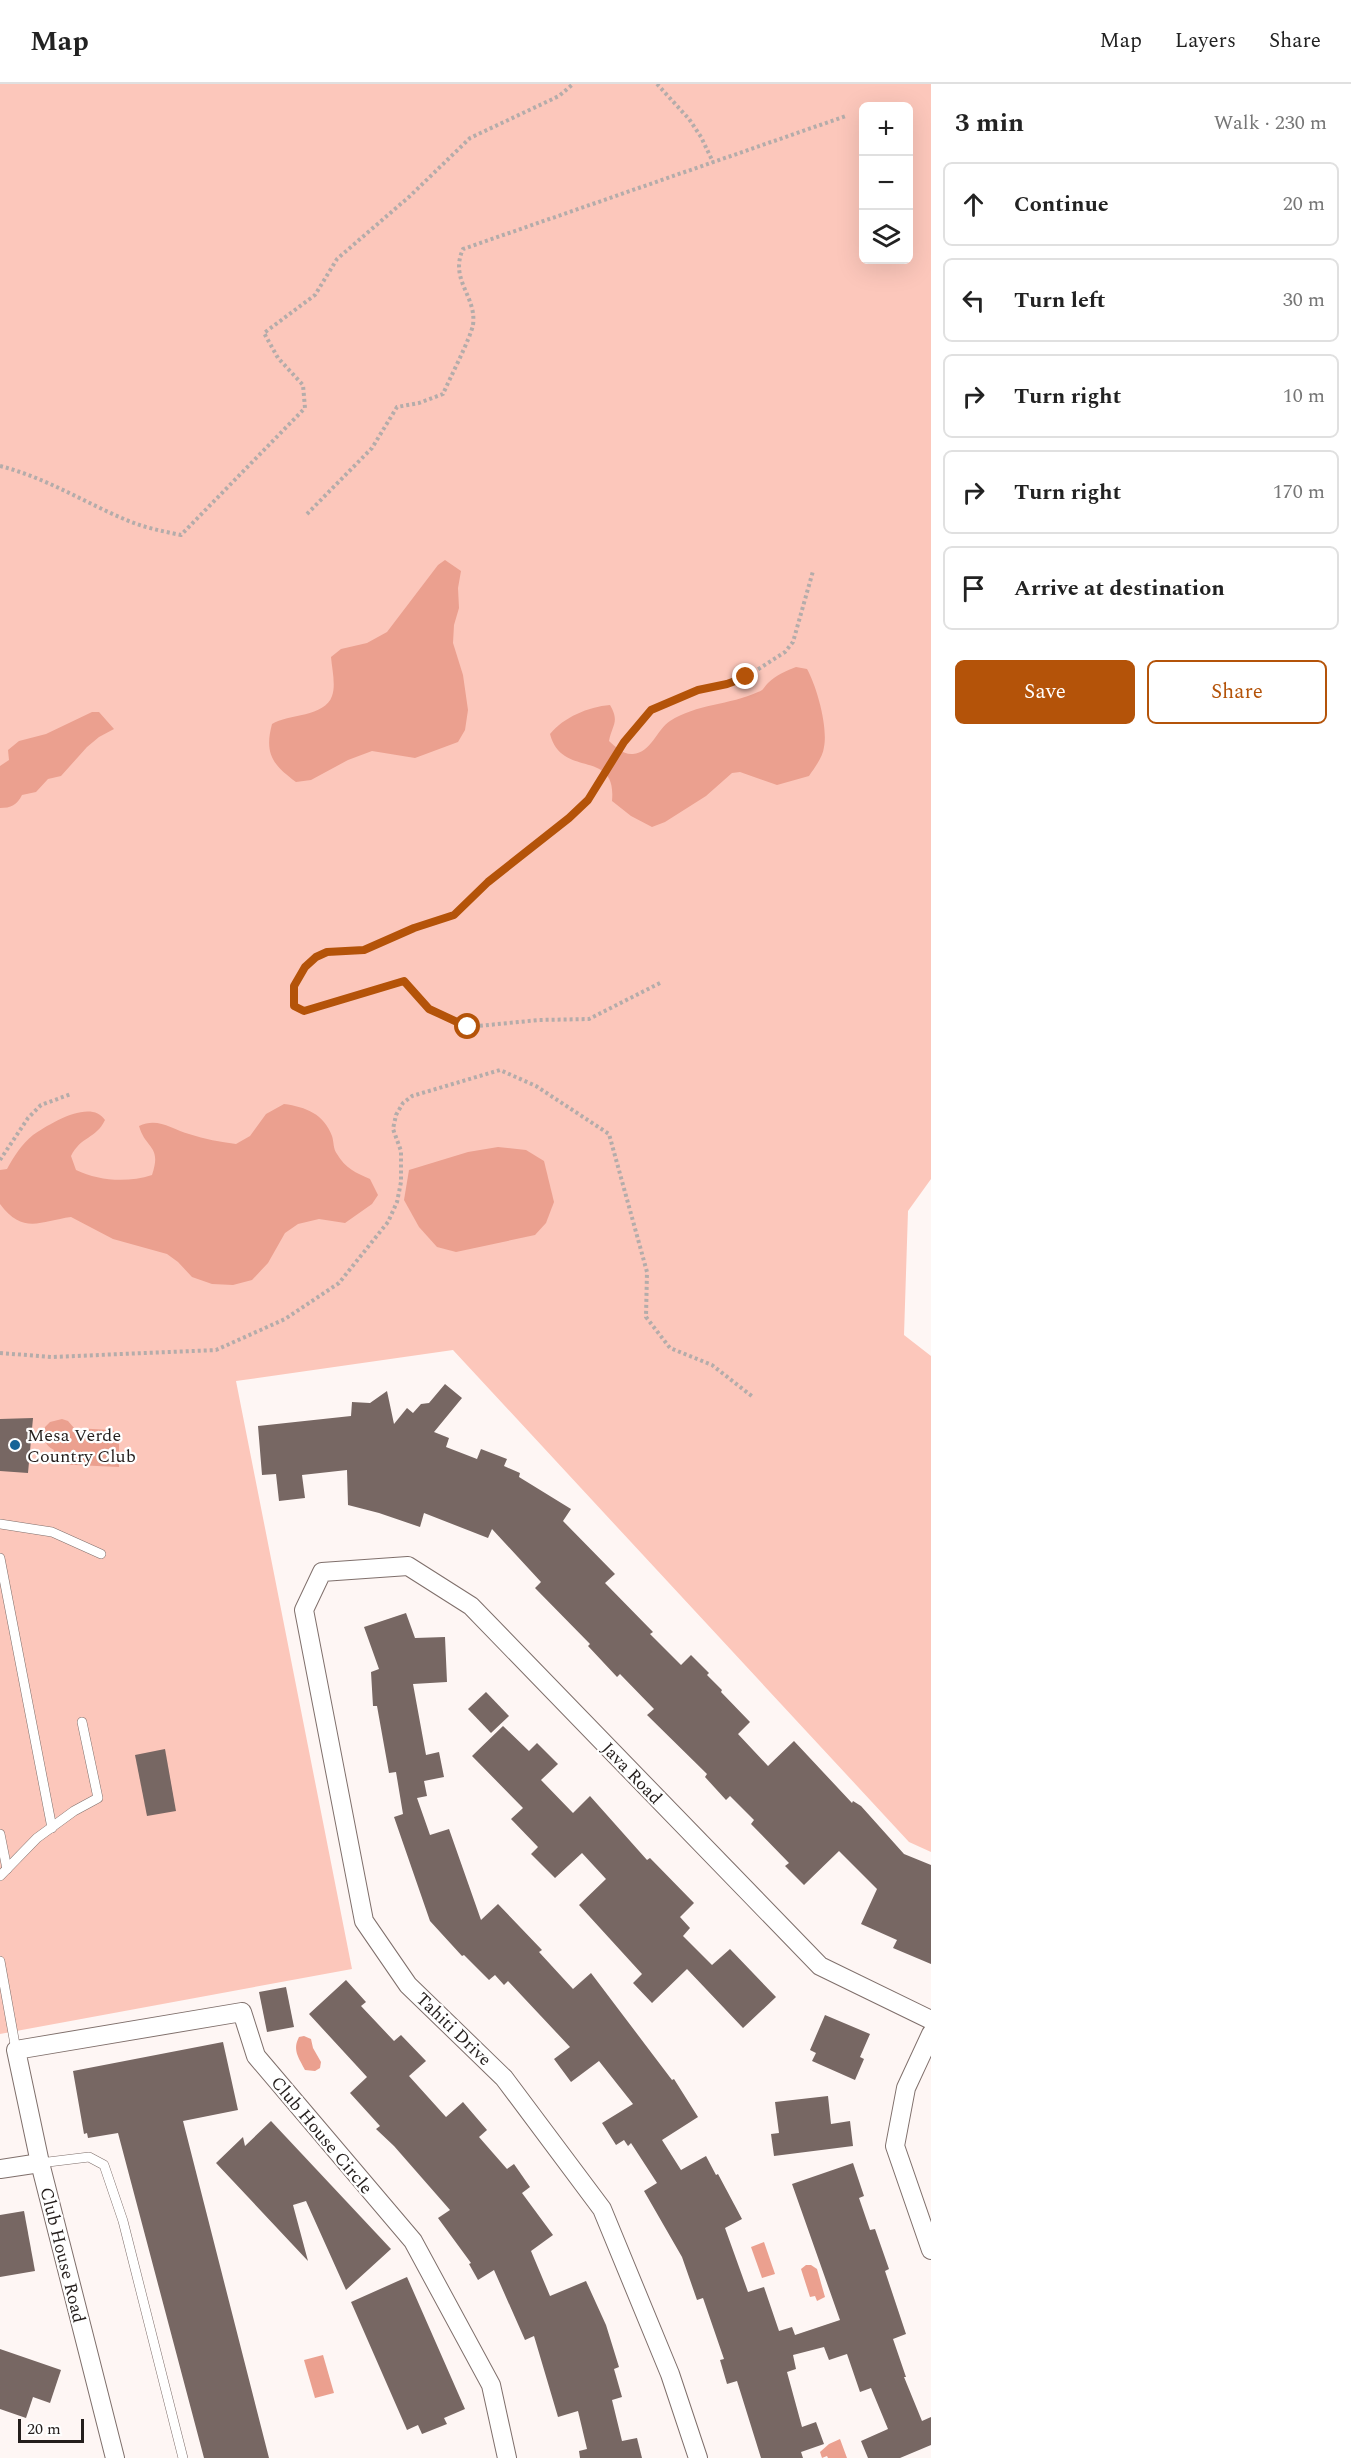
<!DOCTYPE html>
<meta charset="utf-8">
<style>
body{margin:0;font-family:Spectral,serif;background:#f6f6f6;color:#222}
.controls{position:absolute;right:18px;top:18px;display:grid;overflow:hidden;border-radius:9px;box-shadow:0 6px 24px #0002}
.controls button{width:54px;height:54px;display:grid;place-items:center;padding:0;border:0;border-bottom:2px solid #e0e0e0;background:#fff;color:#222;font:30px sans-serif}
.scale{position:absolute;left:18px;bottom:15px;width:66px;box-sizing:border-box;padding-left:6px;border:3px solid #241e1c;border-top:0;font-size:16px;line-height:21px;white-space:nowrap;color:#241e1c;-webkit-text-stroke:4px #fff;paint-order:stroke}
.stop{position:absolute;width:18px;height:18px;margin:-14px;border:4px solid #b45309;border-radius:50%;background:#fff}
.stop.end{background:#b45309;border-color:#fff;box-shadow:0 2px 6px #0008}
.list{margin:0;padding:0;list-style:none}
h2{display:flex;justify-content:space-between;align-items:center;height:78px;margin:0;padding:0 24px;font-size:26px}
h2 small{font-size:20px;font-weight:400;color:#767676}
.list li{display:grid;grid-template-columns:39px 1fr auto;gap:18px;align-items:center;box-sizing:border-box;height:84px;margin:0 12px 12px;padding:0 12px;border:2px solid #e0e0e0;border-radius:9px}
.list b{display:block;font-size:22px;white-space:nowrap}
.list em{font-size:20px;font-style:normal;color:#767676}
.actions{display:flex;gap:12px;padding:18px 24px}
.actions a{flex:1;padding:14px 0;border:2px solid #b45309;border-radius:9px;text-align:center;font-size:21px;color:#b45309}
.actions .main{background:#b45309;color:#fff}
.icon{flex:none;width:33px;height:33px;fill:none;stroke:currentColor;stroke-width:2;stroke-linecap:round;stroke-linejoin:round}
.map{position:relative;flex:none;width:931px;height:2374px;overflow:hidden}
header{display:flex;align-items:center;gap:36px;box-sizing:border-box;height:84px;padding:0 30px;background:#fff;border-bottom:2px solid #e0e0e0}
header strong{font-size:28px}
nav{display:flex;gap:33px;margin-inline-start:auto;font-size:21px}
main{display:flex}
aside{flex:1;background:#fff}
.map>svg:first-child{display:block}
.green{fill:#fcc7bb;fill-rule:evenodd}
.water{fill:#eba08f}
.building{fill:#776763}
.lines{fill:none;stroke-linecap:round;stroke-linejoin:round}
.service-casing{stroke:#7f6f6b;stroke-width:10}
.minor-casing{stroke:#7f6f6b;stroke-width:20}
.path{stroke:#b4acaa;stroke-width:4;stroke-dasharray:3 3;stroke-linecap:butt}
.service{stroke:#fff;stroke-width:9}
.minor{stroke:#fff;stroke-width:18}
.route{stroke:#b45309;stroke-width:8}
.poi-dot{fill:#166497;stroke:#fff;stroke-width:2}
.labels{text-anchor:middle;stroke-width:4.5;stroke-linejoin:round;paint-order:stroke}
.poi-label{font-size:18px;fill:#241e1c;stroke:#fff;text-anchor:start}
.street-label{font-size:18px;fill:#241e1c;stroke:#fff}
</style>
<header>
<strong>Map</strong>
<nav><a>Map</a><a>Layers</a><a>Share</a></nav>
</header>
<main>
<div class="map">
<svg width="931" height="2374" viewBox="0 0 931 2374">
<rect width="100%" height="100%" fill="#fef6f4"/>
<path class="green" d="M 0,0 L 931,0 L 931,1095 L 908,1127 L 904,1251 L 931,1272 L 931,1768 L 909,1758 L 453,1266 L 236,1297 L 352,1885 L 0,1950 ZM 864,22 L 908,22 L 908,176 L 864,176 Z"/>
<g class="water">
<path d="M 445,476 L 461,487 L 458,504 L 459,524 L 454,541 L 453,559 L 463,591 L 468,626 L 465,646 L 458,658 L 415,674 L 372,667 L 348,676 L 311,696 L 296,698 C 273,681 264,670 272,640 C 288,630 325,633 332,612 C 336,601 332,585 331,573 L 341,565 L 367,559 L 387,548 L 438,481 Z"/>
<path d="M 796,583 L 807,585 C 817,603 828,643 824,663 C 823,673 815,683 809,692 L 777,701 L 740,688 L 732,689 L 706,712 L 665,738 L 652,743 L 631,732 L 612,717 C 617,663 562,696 550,650 C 564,633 588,623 610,621 C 620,638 612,641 609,657 C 616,663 623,671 633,670 C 651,669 657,645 670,637 C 696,620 730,621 758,608 C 764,606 764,603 768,599 C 776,591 786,587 796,583 Z"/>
<path d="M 92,628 L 99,628 L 114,645 L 99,653 L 87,663 L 61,692 L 48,695 L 36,708 L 22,711 C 17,721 11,724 0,724 L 0,682 L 9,676 L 8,666 L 19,657 L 46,650 Z"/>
<path d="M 284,1020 C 306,1023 324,1030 332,1052 C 334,1058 333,1065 337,1070 C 345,1084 356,1089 370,1095 L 378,1111 L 372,1120 L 345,1139 L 319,1135 L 298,1140 L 285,1149 L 268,1179 L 252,1196 L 233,1201 L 212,1200 L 192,1193 L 178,1178 L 167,1170 L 113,1155 L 71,1133 C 41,1137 23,1151 0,1120 L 0,1086 L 7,1085 C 14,1072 22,1060 33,1051 C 49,1040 91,1014 105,1036 C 96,1055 81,1052 71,1072 L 76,1086 C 99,1097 127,1099 152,1091 C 162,1061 146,1066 139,1042 C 158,1033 171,1045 189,1050 C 205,1055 220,1058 236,1060 L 250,1052 L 266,1030 Z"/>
<path d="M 498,1063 L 526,1066 L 544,1077 L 554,1118 L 546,1139 L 535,1151 L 456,1168 L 437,1163 L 419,1143 L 404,1116 L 409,1086 L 468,1068 Z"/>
<path d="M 62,1335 L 68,1337 L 74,1344 L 111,1346 L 119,1349 L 119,1383 L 54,1380 L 54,1366 C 44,1361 43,1353 45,1343 L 50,1338 Z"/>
<path d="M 304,1952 L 311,1955 L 313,1964 L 321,1978 L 320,1984 L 315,1987 L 305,1986 C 299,1974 292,1966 299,1953 Z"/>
<path d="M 764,2158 L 775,2190 L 762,2194 L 751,2163 Z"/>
<path d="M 806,2181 L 811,2181 L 817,2185 L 825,2213 L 817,2217 L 815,2212 L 810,2213 L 801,2185 Z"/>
<path d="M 323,2271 L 334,2309 L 315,2314 L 304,2276 Z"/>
<path d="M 840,2355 L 847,2374 L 828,2374 L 827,2372 L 822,2374 L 820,2368 L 829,2360 Z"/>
</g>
<g class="building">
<path d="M 445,1300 L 462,1314 L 434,1348 L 449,1354 L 446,1363 L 477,1375 L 481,1365 L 507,1375 L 504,1382 L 520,1389 L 519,1393 L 571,1425 L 563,1437 L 615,1490 L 605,1499 L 653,1548 L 650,1550 L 681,1581 L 691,1571 L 709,1589 L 707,1591 L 722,1606 L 721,1608 L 750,1638 L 738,1650 L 768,1682 L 794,1657 L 852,1719 L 853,1717 L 861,1722 L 904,1770 L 931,1781 L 931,1880 L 893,1864 L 897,1856 L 861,1840 L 877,1805 L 839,1767 L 804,1801 L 785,1782 L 789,1779 L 751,1740 L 754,1736 L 730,1712 L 726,1716 L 705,1693 L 707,1690 L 647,1631 L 654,1625 L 620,1590 L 617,1593 L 588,1562 L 590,1560 L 535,1504 L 541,1498 L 492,1445 L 488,1454 L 424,1429 L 420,1443 L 379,1429 L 348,1421 L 347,1386 L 302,1391 L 305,1414 L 279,1417 L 276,1390 L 262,1391 L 258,1342 L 351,1332 L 352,1318 L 370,1319 L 387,1307 L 394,1340 L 407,1324 L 413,1329 L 421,1320 L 429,1319 Z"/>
<path d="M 33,1334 L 28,1389 L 0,1387 L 0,1335 Z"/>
<path d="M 406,1529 L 415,1554 L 445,1553 L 447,1598 L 413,1600 L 426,1671 L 439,1668 L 444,1693 L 424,1697 L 427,1712 L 417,1714 L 430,1751 L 449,1745 L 481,1836 L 498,1820 L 542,1866 L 539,1868 L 573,1905 L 591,1889 L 672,1996 L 674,1995 L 698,2033 L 662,2056 L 681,2086 L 706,2072 L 716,2091 L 718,2090 L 742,2135 L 725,2144 L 748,2208 L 764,2203 L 779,2247 L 792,2243 L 795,2251 L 840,2236 L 792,2100 L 853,2079 L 864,2112 L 859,2114 L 870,2146 L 875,2145 L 889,2185 L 885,2187 L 906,2250 L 893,2255 L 906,2293 L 904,2293 L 922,2337 L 931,2333 L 931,2361 L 900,2374 L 868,2374 L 861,2357 L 888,2345 L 871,2304 L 860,2308 L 847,2270 L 829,2276 L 824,2263 L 793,2271 L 796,2285 L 787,2288 L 802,2343 L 816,2338 L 824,2360 L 801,2368 L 803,2374 L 761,2374 L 737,2297 L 727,2300 L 720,2276 L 724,2275 L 703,2214 L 697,2216 L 682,2173 L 644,2107 L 657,2099 L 631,2059 L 628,2062 L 624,2056 L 616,2061 L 602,2039 L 633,2020 L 599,1977 L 571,1998 L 554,1975 L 570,1963 L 508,1897 L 504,1901 L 495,1891 L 489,1896 L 464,1871 L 462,1872 L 430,1837 L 394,1733 L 403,1730 L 396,1688 L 389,1689 L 377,1622 L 373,1622 L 371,1588 L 379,1585 L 364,1543 Z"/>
<path d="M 486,1608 L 509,1632 L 491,1649 L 468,1625 Z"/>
<path d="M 503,1642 L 529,1667 L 537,1659 L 558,1680 L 541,1696 L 573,1729 L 590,1712 L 647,1776 L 650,1774 L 694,1819 L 680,1833 L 690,1844 L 683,1852 L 712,1881 L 730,1865 L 776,1913 L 743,1944 L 687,1885 L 652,1919 L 633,1899 L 642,1890 L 579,1821 L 606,1795 L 582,1769 L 555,1794 L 531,1770 L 538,1763 L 511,1735 L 523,1724 L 472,1672 Z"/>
<path d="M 165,1665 L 176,1727 L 147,1732 L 135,1671 Z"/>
<path d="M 346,1896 L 366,1918 L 361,1922 L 394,1957 L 401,1951 L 426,1977 L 409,1992 L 446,2033 L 463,2018 L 487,2046 L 479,2053 L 507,2085 L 514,2080 L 530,2103 L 522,2109 L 553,2151 L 531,2167 L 550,2212 L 586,2197 L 606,2241 L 619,2283 L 614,2285 L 622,2313 L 612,2316 L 622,2357 L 637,2354 L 642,2374 L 580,2374 L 579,2367 L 587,2365 L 578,2327 L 558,2333 L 534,2252 L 525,2256 L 494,2186 L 478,2196 L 469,2180 L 471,2179 L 438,2134 L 450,2126 L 394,2062 L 376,2045 L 380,2042 L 350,2009 L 367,1993 L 309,1930 Z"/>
<path d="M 286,1903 L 294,1943 L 267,1948 L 259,1908 Z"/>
<path d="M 825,1931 L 870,1950 L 860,1973 L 864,1975 L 855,1996 L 812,1977 L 816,1969 L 810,1966 Z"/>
<path d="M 223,1958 L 238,2026 L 183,2037 L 269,2374 L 204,2374 L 118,2049 L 88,2054 L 87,2049 L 84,2050 L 73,1987 Z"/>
<path d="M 828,2012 L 831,2040 L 850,2037 L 853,2062 L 774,2072 L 771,2050 L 779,2049 L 775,2018 Z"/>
<path d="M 271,2037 L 391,2165 L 346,2206 L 306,2117 L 293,2121 L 308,2177 L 216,2079 L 243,2053 L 245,2062 Z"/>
<path d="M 24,2127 L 35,2187 L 0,2193 L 0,2131 Z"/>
<path d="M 407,2193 L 465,2325 L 444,2334 L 447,2340 L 422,2350 L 418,2341 L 407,2346 L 351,2218 Z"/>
<path d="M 0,2265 L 61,2286 L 50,2319 L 33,2313 L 26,2334 L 0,2325 Z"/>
</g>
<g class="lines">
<defs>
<g id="service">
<path d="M 0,1440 L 52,1448 L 101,1470"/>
<path d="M 0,1474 L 52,1744"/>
<path d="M 0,1750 L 7,1785"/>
<path d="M 0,1792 L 37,1754 L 74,1727 L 98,1714 L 82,1638"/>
<path d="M 0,1877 L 16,1966"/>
<path d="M 40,2079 L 89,2073 L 104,2081 L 123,2137 L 183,2374"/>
</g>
<g id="minor">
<path d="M 931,1950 L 906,2004 L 895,2062 L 931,2166"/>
<path d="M 0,2085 L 40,2079"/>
<path d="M 115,2374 L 40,2079 L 16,1966 L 242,1928 L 256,1972 L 413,2157 L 491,2301 L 507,2374"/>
<path d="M 698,2374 L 670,2290 L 602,2125 L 504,1994 L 408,1901 L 364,1837 L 304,1526 L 322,1488 L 408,1482 L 471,1522 L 820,1882 L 931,1936"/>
</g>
</defs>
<use href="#service" class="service-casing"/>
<use href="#minor" class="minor-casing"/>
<g class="path">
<path d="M 657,0 L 689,35 L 701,53 L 713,78"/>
<path d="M 0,382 C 44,393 82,417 124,435 C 142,443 161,447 181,451 L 305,324 L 303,301 L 278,274 L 264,249 L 315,211 L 337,175 L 410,112 L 470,54 L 559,12 L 573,0"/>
<path d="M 307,430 L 372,364 L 397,323 L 419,319 L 443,310 C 450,294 470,255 473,241 C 477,212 449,196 463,165 L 846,32"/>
<path d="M 660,899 L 589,935 L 539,936 L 468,943 L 447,935 L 429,925 L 404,897 L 304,927 L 294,922 L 294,902 L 305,883 L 316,873 L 327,868 L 365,866 L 414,844 L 454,831 L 488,798 L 569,734 L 588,715 L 624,658 L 651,626 L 698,606 L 727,600 L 746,593 L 785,568 L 793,558 L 813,487"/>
<path d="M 0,1076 L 28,1034 L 41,1021 L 71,1010"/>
<path d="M 0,1269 L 52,1273 L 216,1266 L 285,1235 L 339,1199 L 388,1138 L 397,1118 L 401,1098 L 401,1067 L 393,1045 L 396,1031 L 403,1019 L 412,1012 L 500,986 L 536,1002 L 609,1050 L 647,1188 L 646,1233 L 670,1264 L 712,1281 L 753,1313"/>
</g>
<use href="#service" class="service"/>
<use href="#minor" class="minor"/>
</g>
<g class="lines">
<path class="route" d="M 468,943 L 429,925 L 404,897 L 304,927 L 294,922 L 294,902 L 305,883 L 316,873 L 327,868 L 364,866 L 414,844 L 454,831 L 488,798 L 569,734 L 588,716 L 624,658 L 651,626 L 698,606 L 727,600 L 746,593"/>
</g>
<circle class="poi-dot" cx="15" cy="1361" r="6"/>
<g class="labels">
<g class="poi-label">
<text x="27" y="1357">Mesa Verde<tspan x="27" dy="21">Country Club</tspan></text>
</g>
<g class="street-label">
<text transform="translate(632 1689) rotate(46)" y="6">Java Road</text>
<text transform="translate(454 1945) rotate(44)" y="6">Tahiti Drive</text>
<text transform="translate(322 2051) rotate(50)" y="6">Club House Circle</text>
<text transform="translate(63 2171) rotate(76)" y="6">Club House Road</text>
</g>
</g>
</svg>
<div class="controls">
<button>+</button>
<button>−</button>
<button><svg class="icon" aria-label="layers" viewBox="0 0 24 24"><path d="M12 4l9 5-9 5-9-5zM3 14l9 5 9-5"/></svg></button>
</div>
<div class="scale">20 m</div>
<div class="stop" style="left:468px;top:943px"></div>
<div class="stop end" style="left:746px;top:593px"></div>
</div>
<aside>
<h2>3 min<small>Walk · 230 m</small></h2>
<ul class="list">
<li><svg class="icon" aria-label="ahead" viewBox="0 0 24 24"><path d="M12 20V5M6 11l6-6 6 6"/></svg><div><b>Continue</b></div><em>20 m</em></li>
<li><svg class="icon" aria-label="left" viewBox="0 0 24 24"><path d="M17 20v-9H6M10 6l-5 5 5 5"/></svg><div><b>Turn left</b></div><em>30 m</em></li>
<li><svg class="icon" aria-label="right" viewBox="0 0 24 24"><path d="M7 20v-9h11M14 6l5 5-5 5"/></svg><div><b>Turn right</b></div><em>10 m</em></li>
<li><svg class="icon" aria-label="right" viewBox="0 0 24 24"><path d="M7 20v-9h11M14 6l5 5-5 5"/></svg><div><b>Turn right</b></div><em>170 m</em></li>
<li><svg class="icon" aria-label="arrive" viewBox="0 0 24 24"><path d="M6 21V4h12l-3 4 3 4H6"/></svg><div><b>Arrive at destination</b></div></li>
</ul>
<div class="actions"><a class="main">Save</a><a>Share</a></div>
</aside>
</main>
